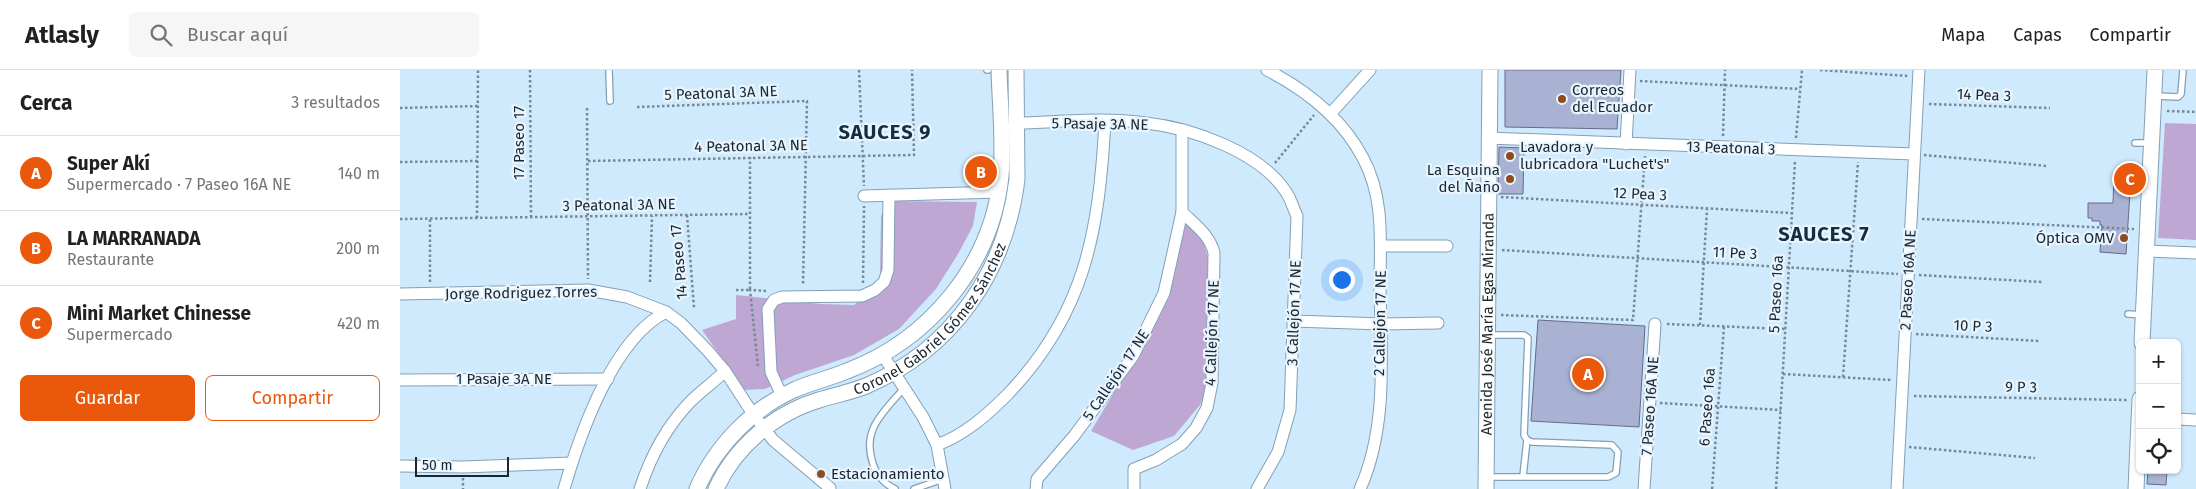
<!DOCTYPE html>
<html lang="es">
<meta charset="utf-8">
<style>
body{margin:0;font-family:"Fira Sans",sans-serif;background:#f6f6f6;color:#202124}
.controls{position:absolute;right:15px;bottom:15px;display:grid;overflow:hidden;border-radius:8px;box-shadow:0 1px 4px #0004}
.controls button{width:45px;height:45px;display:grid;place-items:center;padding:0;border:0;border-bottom:1px solid #e0e0e0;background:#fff;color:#202124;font:25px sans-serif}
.scale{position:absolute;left:15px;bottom:12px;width:94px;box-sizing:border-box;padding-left:5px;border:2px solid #1a2730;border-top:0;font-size:14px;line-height:18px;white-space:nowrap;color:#1a2730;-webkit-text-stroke:4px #e8f5ff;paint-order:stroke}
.you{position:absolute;left:941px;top:209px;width:18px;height:18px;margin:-12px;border:4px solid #fff;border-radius:50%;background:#1a73e8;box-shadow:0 0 0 8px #1a73e833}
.badge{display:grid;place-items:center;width:32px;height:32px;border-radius:50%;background:#ea580c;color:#fff;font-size:16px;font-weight:700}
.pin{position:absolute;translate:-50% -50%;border:2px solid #fff;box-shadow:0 1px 5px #0006}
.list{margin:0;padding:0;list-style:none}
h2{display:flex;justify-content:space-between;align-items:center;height:65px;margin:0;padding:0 20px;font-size:21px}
h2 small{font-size:16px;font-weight:400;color:#757577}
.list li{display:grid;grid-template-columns:32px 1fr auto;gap:15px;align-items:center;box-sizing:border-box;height:75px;padding:0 20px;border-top:1px solid #e0e0e0}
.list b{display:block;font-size:19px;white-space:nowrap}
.list p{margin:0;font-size:16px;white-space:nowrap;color:#757577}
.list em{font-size:16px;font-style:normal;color:#757577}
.actions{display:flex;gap:10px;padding:15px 20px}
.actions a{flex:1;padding:11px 0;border:1px solid #ea580c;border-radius:8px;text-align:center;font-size:18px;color:#ea580c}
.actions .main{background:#ea580c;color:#fff}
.icon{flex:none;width:28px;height:28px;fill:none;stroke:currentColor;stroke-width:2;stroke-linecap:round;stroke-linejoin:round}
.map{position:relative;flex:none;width:1796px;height:419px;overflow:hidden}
header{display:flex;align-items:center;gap:30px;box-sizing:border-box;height:70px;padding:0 25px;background:#fff;border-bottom:1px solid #e0e0e0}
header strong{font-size:24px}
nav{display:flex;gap:28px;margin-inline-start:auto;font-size:18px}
.search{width:350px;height:45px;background:#f6f6f6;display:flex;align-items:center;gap:12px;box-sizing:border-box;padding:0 18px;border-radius:8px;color:#757577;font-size:19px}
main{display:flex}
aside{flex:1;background:#fff}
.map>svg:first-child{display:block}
.green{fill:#bea8d3}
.building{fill:#aab2d3;stroke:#646b89}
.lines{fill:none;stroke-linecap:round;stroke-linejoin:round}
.service-casing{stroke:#81a0b6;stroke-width:8}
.minor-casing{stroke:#81a0b6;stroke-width:13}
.tertiary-casing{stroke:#81a0b6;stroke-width:17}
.path{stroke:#758896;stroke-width:2.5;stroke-dasharray:2.5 2.5;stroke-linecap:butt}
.service{stroke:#fff;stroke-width:5.5}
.minor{stroke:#fff;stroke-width:11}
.tertiary{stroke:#fff;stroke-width:15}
.poi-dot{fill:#8f4a21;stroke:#e8f5ff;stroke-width:2}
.labels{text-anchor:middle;stroke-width:4.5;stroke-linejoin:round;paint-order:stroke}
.poi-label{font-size:15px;fill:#1a2730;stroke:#e8f5ff;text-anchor:start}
.street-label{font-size:15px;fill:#1a2730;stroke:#e8f5ff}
.district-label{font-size:20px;font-weight:bold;letter-spacing:1px;fill:#122e40;stroke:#e8f5ff}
</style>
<header>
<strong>Atlasly</strong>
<div class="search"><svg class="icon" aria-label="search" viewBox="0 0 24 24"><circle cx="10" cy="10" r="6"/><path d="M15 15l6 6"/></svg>Buscar aquí</div>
<nav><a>Mapa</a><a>Capas</a><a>Compartir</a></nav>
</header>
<main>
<aside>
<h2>Cerca<small>3 resultados</small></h2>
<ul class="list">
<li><span class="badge">A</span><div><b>Super Akí</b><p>Supermercado · 7 Paseo 16A NE</p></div><em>140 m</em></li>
<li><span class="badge">B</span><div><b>LA MARRANADA</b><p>Restaurante</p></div><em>200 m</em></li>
<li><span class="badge">C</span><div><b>Mini Market Chinesse</b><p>Supermercado</p></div><em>420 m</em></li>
</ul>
<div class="actions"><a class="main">Guardar</a><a>Compartir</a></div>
</aside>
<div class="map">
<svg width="1796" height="419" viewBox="0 0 1796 419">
<rect width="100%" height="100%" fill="#d0eafd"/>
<g class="green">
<path d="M 1765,53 L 1796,54 L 1796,170 L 1758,168 Z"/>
<path d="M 490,131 L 577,132 L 573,156 L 558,184 L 536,219 L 499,259 L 454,285 L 395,305 L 365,319 L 344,320 L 302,260 L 336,249 L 336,225 L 421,234 L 454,235 L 476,216 L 480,204 L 481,146 Z"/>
<path d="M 781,150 L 802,166 L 808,188 L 806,322 L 800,335 L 774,366 L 733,380 L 691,361 L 740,279 L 764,220 Z"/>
</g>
<g class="building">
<path d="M 1105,0 L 1221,0 L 1217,59 L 1105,57 Z"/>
<path d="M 1099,77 L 1124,78 L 1123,124 L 1098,124 Z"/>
<path d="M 1714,106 L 1731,107 L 1726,184 L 1700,182 L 1702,155 L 1700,155 L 1700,151 L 1692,151 L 1692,148 L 1688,148 L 1688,133 L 1713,133 Z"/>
<path d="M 1138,250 L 1245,256 L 1239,357 L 1131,351 Z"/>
<path d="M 1748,400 L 1767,400 L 1766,415 L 1747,414 Z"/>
</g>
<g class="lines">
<defs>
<g id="service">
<path d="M 209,0 L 210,31"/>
<path d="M 587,0 L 588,0"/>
<path d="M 1756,26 L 1778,27 L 1781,24 L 1783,0"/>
<path d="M 1735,73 L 1750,73"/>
<path d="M 1728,244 L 1744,245"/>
<path d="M 1123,406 L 1127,370"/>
<path d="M 1088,407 L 1208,407 L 1216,403 L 1218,382 L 1212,375 L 1132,372 L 1127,370 L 1124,365 L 1128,268 L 1124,265 L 1089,265"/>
<path d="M 495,419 C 484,414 476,404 473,394 C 461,359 484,342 505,317"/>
<path d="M 514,419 L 543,409"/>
</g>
<g id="minor">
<path d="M 867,0 C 906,20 942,48 963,88 C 985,129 980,172 980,217 C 981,284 988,357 960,419"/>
<path d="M 931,43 L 970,0"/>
<path d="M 617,53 C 660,52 704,47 746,53 C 792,58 860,82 886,122 C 891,129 893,138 897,146 L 890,340 L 878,382 L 857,419"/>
<path d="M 1088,68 L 1514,84"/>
<path d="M 1226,74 L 1230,0"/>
<path d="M 464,126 L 599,122"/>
<path d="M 981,176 L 1047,176"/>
<path d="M 1747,181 L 1796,183"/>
<path d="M 0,224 L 188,220 L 227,227 L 266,242 L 281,253 L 308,281 L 325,301 L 353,344 L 373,370 L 430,418"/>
<path d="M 893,251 L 982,254 L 1038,253"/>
<path d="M 482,284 L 523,347 L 537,375 L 545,419"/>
<path d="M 0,310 L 208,309"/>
<path d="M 382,326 L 371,302 L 368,239 L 374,230 L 382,227 L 462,226 L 475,220 L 484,212 L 488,200 L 489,125"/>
<path d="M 1777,349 L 1796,350"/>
<path d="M 537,375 C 564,365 586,346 607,325 C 686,243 699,160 705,51"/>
<path d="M 0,396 L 63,397 L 172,393"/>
<path d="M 164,419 C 180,364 213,269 266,242"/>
<path d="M 240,419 C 250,388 267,356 290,332 C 301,321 314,312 325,301"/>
<path d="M 636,419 L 637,409 L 674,366 L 733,286 L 764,223 L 782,142 L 782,60"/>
<path d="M 734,419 L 734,399 L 756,390 L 782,374 L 796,358 L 807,338 L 812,313 L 814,183 C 810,165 794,154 782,142"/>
<path d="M 1244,419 L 1255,254"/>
<path d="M 1497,419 L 1519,0"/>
</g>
<g id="tertiary">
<path d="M 1742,273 L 1755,0"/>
<path d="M 297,419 C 316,375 353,338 396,319 C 413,312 430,308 447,301 C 529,270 592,195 601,106 C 604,71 600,35 599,0"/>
<path id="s1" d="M 316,419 C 335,377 375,343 419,330 C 435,325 451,322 466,316 C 553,279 606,201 617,109 L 616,0"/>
<path id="s2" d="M 1086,419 L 1090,0"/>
<path d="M 1736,419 L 1740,329"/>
</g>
</defs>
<use href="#service" class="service-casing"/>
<use href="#minor" class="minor-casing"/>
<use href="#tertiary" class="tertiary-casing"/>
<g class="path">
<path d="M 130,0 L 131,147"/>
<path d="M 459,0 L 464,116"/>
<path d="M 1420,0 L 1508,6"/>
<path d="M 1240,11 L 1400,19"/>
<path d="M 1529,34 L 1650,38"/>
<path d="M 237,37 L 407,31 L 403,215"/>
<path d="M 0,38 L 78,36"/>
<path d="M 187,38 L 188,209"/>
<path d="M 1767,41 L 1796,42"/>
<path d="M 1323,66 L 1325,0"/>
<path d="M 1396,68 L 1402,0"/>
<path d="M 1524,85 L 1647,96"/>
<path d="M 188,91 L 514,85 L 512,0"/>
<path d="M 0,92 L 78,91"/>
<path d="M 875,93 L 914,45"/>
<path d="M 1101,127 L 1391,143"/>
<path d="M 287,145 L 294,238"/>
<path d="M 77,148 L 78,0"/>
<path d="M 0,149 L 349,144"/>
<path d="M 1522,149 L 1734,159"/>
<path d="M 1102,180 L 1498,204"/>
<path d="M 1519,205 L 1642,212"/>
<path d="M 30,212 L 30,148"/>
<path d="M 250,212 L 252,146"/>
<path d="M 463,213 L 464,136"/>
<path d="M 336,220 L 350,220 L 350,87"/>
<path d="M 1101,245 L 1233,250 L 1245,86"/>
<path d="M 1267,254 L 1385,259"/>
<path d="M 1300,255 L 1307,139"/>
<path d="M 1516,264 L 1639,271"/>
<path d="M 358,296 L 350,220 L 368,221"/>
<path d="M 1383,304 L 1491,310"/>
<path d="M 1443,307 L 1458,92"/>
<path d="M 1514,326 L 1728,330"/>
<path d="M 1260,333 L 1381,340"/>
<path d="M 1509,377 L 1635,388"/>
<path d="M 63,408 L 63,419"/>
<path d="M 1312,419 L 1324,256"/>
<path d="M 1376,419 L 1395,91"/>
</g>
<use href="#service" class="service"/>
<use href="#minor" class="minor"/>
<use href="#tertiary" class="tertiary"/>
</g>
<g class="poi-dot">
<circle cx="1162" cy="29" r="5"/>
<circle cx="1110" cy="86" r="5"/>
<circle cx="1110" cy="109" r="5"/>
<circle cx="1724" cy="168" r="5"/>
<circle cx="421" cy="404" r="5"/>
</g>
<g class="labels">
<g class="poi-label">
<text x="1172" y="25">Correos<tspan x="1172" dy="17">del Ecuador</tspan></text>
<text x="1120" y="82">Lavadora y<tspan x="1120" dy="17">lubricadora "Luchet's"</tspan></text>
<text x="1100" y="105" text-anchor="end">La Esquina<tspan x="1100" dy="17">del Ñaño</tspan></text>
<text x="1714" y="173" text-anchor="end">Óptica OMV</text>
<text x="431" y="409">Estacionamiento</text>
</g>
<g class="street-label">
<text transform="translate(321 23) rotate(-2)" y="5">5 Peatonal 3A NE</text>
<text transform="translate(1584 25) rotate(2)" y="5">14 Pea 3</text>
<text transform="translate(700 54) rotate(1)" y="5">5 Pasaje 3A NE</text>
<text transform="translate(119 73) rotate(-90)" y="5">17 Paseo 17</text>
<text transform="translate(351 76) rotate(-1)" y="5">4 Peatonal 3A NE</text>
<text transform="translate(1331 78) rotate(2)" y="5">13 Peatonal 3</text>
<text transform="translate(1240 124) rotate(3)" y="5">12 Pea 3</text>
<text transform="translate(219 135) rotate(-1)" y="5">3 Peatonal 3A NE</text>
<text transform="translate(1335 183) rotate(3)" y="5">11 Pe 3</text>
<text transform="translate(279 192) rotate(-95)" y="5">14 Paseo 17</text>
<text transform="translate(1508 210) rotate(-87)" y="5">2 Paseo 16A NE</text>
<text transform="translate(121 223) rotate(-1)" y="5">Jorge Rodriguez Torres</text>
<text transform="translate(1376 224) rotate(-87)" y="5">5 Paseo 16a</text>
<text transform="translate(894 243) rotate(-88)" y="5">3 Callejón 17 NE</text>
<text dy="5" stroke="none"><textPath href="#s1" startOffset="284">Coronel Gabriel Gómez Sánchez</textPath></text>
<text transform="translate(980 253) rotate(-89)" y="5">2 Callejón 17 NE</text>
<text dy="5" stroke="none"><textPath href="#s2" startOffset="165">Avenida José María Egas Miranda</textPath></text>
<text transform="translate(1573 256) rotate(3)" y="5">10 P 3</text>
<text transform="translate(812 263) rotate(-88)" y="5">4 Callejón 17 NE</text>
<text transform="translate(716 305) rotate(-56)" y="5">5 Callejón 17 NE</text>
<text x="104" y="314">1 Pasaje 3A NE</text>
<text transform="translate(1621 317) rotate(1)" y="5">9 P 3</text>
<text transform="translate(1250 336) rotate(-86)" y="5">7 Paseo 16A NE</text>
<text transform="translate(1307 337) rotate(-86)" y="5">6 Paseo 16a</text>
</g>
<g class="district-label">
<text x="485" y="69">SAUCES 9</text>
<text x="1424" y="171">SAUCES 7</text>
</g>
</g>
</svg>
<div class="controls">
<button>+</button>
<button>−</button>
<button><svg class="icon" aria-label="locate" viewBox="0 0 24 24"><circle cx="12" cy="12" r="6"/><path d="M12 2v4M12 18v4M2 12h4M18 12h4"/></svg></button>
</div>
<div class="scale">50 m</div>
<div class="you"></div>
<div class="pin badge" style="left:1188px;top:304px">A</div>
<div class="pin badge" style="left:581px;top:102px">B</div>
<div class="pin badge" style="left:1730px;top:109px">C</div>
</div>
</main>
